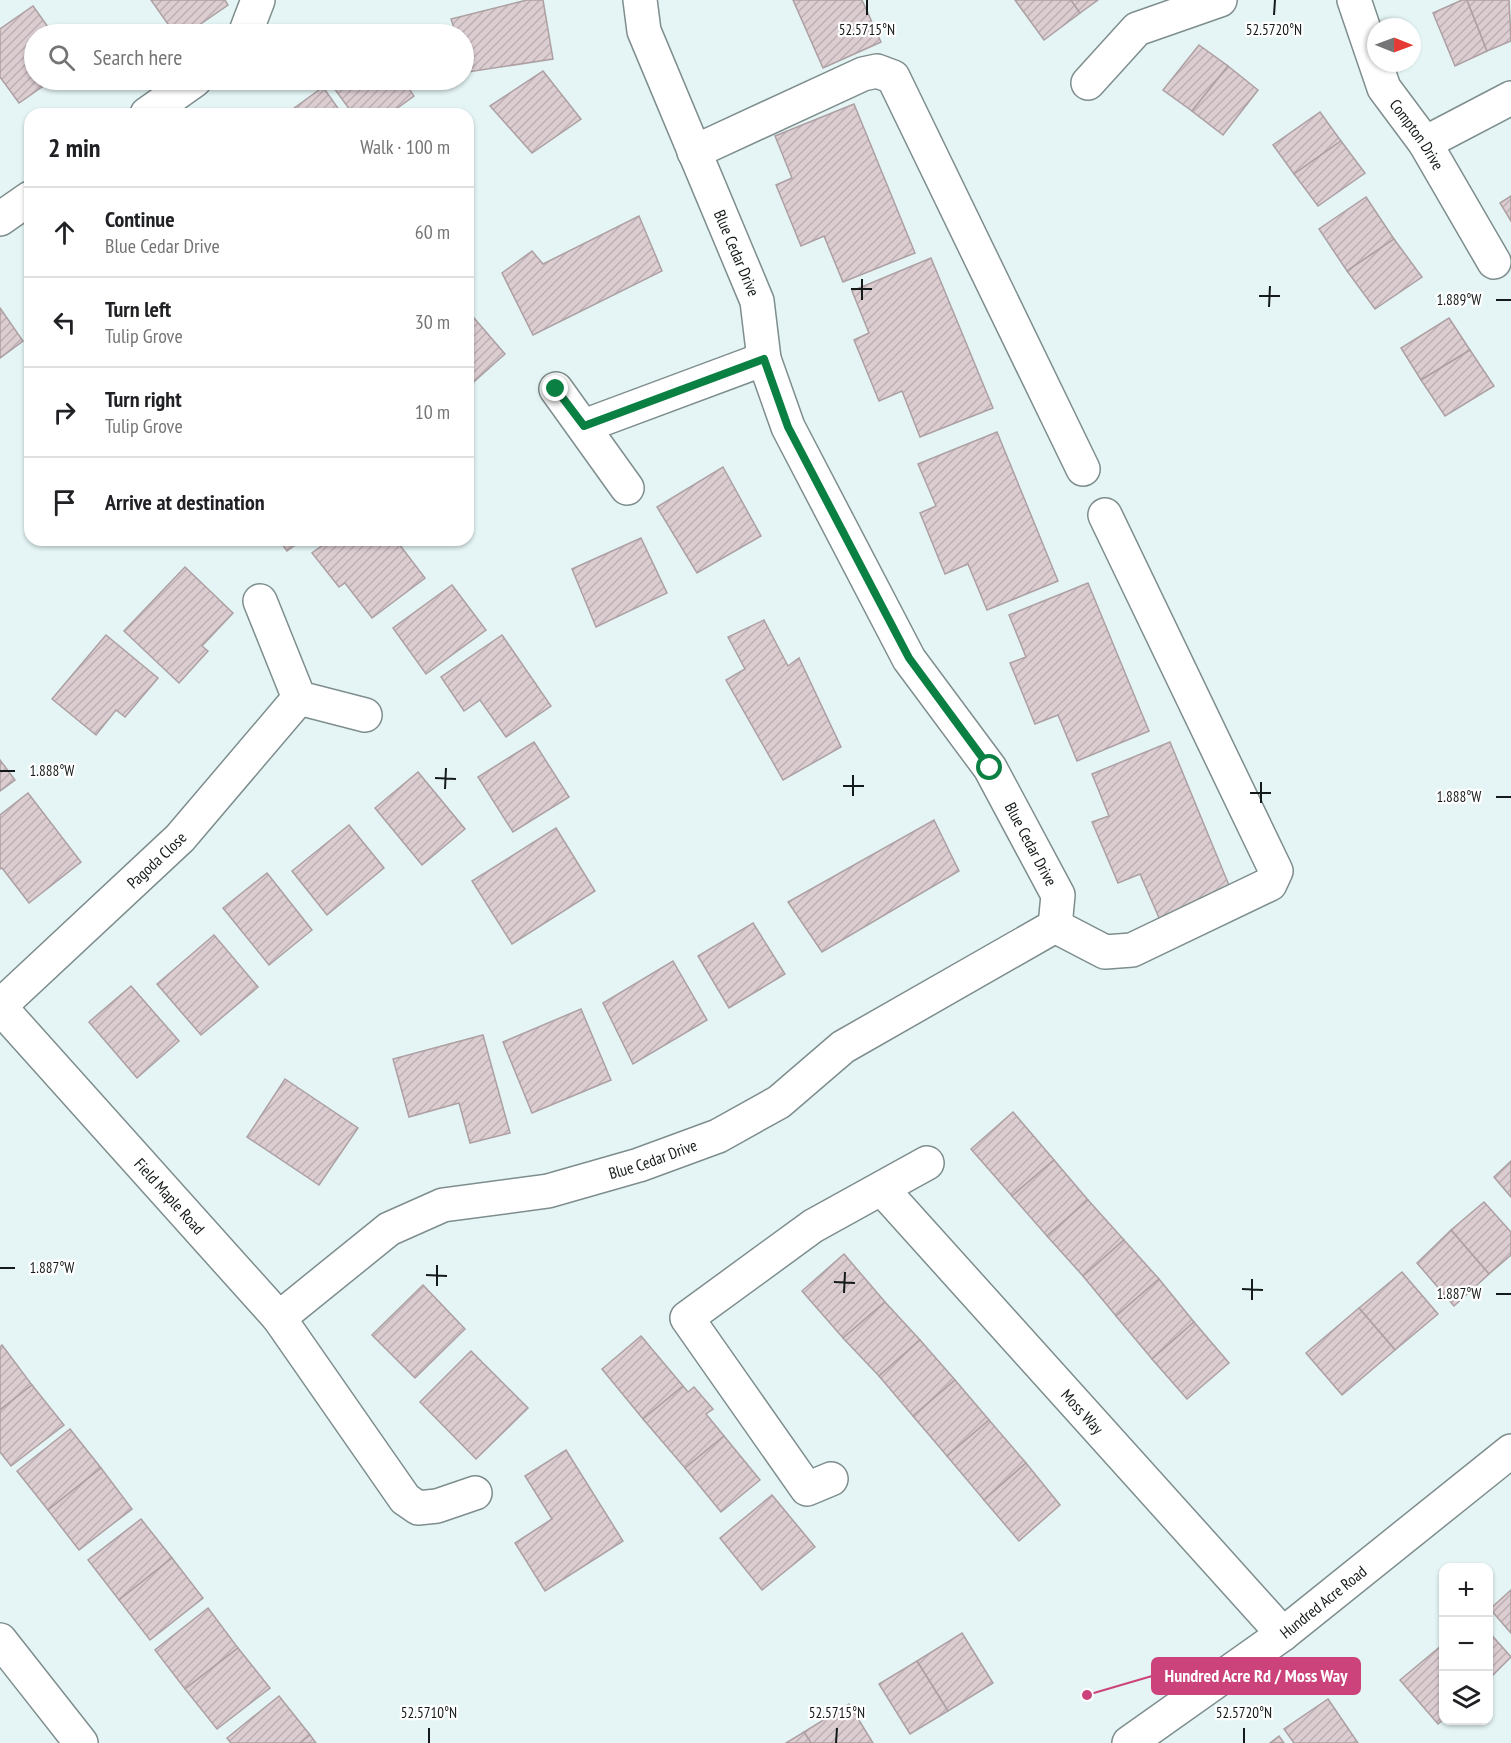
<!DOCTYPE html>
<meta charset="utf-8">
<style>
body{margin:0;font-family:"PT Sans Narrow",sans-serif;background:#f6f6f6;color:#202124}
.controls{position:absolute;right:18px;bottom:18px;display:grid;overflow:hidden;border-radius:12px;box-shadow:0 2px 4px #0004}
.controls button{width:54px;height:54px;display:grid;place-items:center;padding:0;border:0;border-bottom:2px solid #e0e0e0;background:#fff;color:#202124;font:30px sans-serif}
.compass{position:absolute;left:1367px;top:18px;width:54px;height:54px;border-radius:50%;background:#fff;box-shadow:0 2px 4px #0004;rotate:91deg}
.stop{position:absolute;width:18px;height:18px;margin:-14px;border:4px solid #0b8043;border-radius:50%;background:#fff}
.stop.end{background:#0b8043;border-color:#fff;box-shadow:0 2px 6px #0008}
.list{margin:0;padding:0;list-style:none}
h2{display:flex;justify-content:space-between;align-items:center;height:78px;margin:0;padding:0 24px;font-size:26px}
h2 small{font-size:20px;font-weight:400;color:#757577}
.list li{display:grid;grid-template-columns:39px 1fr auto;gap:18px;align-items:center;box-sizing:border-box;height:90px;padding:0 24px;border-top:2px solid #e0e0e0}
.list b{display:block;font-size:22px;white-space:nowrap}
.list p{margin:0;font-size:20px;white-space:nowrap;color:#757577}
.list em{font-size:20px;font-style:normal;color:#757577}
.icon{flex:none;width:33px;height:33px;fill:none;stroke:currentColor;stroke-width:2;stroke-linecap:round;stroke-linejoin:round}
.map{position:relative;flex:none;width:1511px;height:1743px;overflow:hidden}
.search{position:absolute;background:#fff;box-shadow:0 2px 4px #0004;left:24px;top:24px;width:450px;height:66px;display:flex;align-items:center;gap:15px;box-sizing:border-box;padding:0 21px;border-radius:33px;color:#757577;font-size:22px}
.panel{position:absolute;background:#fff;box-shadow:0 2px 4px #0004;left:24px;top:108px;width:450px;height:438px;border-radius:18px}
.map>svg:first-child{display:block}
.building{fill:url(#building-hatch);stroke:#ada0a3;stroke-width:1.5}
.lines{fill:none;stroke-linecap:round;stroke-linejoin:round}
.minor-casing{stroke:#7e8d8d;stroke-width:36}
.minor{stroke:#fff;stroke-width:33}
.route{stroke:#0b8043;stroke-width:8}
.ticks{fill:none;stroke:#141919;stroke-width:2}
.labels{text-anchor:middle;stroke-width:4.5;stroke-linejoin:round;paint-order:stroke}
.street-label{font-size:16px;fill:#141919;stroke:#fff}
.ticks-label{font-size:15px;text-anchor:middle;fill:#141919;stroke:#fff;stroke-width:4.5;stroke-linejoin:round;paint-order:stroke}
.leader{fill:none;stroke:#cc437b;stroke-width:2}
.callout-dot{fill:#cc437b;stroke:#fff;stroke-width:2}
.callout{fill:#cc437b;stroke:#cc437b;stroke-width:2}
.callout-label{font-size:18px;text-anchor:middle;font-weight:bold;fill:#fff}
</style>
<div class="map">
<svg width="1511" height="1743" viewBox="0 0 1511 1743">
<defs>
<pattern id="building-hatch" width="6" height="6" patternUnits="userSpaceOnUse" patternTransform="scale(1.5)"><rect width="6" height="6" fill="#dccdd1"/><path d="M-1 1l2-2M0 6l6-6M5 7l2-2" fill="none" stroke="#bcafb3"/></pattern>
</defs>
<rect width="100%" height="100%" fill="#e5f5f5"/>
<g class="building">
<path d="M 151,0 L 225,0 L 228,5 L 186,34 L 175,34 Z"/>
<path d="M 527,0 L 543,0 L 553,59 L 468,72 L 464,59 L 464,34 L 456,34 L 451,19 Z"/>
<path d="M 793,0 L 862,0 L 881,42 L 823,68 Z"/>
<path d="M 1015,0 L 1071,0 L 1080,13 L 1044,40 Z"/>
<path d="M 1071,0 L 1098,0 L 1080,13 Z"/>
<path d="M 1462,0 L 1467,0 L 1487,51 L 1455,66 L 1433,13 Z"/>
<path d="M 1467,0 L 1509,0 L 1511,41 L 1487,51 Z"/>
<path d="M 33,6 L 53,34 L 34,34 L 34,80 L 52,80 L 19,103 L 0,77 L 0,29 Z"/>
<path d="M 1199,45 L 1228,66 L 1192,111 L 1163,90 Z"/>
<path d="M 1228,66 L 1258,90 L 1223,135 L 1192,111 Z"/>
<path d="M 543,71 L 581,119 L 532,153 L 490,106 Z"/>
<path d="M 328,80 L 403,80 L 414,96 L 389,114 L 353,114 Z"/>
<path d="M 323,87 L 342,114 L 286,114 Z"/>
<path d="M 854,104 L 915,253 L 843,282 L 824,236 L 801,246 L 776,185 L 792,178 L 775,136 Z"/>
<path d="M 1320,112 L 1341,141 L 1294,174 L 1273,145 Z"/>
<path d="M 1341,141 L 1365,173 L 1318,206 L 1294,174 Z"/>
<path d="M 1511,196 L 1511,221 L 1500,203 Z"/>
<path d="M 1366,197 L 1394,239 L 1347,271 L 1319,229 Z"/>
<path d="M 639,216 L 662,271 L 533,335 L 502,273 L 532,251 L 543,264 Z"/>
<path d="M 1394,239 L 1422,277 L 1375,309 L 1347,271 Z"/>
<path d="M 931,258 L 993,408 L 920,437 L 902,391 L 879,401 L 854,340 L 869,333 L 852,291 Z"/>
<path d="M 0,308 L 23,341 L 0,358 Z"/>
<path d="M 468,311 L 505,354 L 468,387 Z"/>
<path d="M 1449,318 L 1470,350 L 1421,380 L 1401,348 Z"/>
<path d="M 1470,350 L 1494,386 L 1445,416 L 1421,380 Z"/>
<path d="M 997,432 L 1058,581 L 987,610 L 968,564 L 945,574 L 920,513 L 936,506 L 918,464 Z"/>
<path d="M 723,467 L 761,536 L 697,573 L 657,507 Z"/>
<path d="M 641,538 L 667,593 L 596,627 L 572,569 Z"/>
<path d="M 279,540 L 302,540 L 287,551 Z"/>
<path d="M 330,540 L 396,540 L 425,578 L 372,618 L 345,583 L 339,587 L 312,553 Z"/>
<path d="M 185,567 L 233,613 L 202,646 L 208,651 L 179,683 L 124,631 Z"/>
<path d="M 1088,583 L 1149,731 L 1077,761 L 1058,715 L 1035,724 L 1010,663 L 1026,657 L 1009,615 Z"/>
<path d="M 452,585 L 486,630 L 426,674 L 393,628 Z"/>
<path d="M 764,620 L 788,666 L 799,658 L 841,747 L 783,780 L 726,680 L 745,669 L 728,637 Z"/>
<path d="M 106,635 L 158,678 L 125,717 L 116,710 L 96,735 L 52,699 Z"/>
<path d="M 502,635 L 551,706 L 506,737 L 480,700 L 464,711 L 441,677 Z"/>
<path d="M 534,742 L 569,797 L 513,832 L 478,777 Z"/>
<path d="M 1170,742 L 1231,890 L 1160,920 L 1140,874 L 1118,883 L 1092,822 L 1109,816 L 1092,774 Z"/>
<path d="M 0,760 L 15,780 L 0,791 Z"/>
<path d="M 418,772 L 465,829 L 422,865 L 375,808 Z"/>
<path d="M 28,793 L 81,862 L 29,903 L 2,868 L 0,869 L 0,815 Z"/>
<path d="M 934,820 L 959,871 L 822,952 L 788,902 Z"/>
<path d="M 349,825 L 384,868 L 327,915 L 292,871 Z"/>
<path d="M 556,828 L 595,891 L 512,944 L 472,881 Z"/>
<path d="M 267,873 L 312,930 L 269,965 L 223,908 Z"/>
<path d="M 753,923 L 785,974 L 729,1008 L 698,956 Z"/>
<path d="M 214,935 L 258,987 L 201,1035 L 157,984 Z"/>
<path d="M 673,961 L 707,1020 L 633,1064 L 603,1003 Z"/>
<path d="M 131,986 L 179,1041 L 137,1078 L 89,1022 Z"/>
<path d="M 581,1009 L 611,1080 L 532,1113 L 503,1042 Z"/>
<path d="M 483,1035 L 510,1133 L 470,1143 L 459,1103 L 409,1117 L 393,1059 Z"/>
<path d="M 285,1079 L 358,1128 L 319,1185 L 247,1137 Z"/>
<path d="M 1013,1112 L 1054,1160 L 1012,1196 L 971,1149 Z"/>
<path d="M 1054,1160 L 1088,1200 L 1047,1236 L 1012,1196 Z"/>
<path d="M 1511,1161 L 1511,1197 L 1494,1177 Z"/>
<path d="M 1088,1200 L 1124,1240 L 1083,1276 L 1047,1236 Z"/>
<path d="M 1484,1202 L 1511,1232 L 1511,1255 L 1489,1274 L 1451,1230 Z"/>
<path d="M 1451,1230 L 1489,1274 L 1454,1306 L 1417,1263 Z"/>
<path d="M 1124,1240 L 1159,1279 L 1116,1316 L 1083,1276 Z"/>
<path d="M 844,1254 L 885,1302 L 843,1338 L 802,1291 Z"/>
<path d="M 1402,1272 L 1438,1314 L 1395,1350 L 1359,1308 Z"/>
<path d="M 1159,1279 L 1194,1322 L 1152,1359 L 1116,1316 Z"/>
<path d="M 423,1285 L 465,1329 L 415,1378 L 372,1335 Z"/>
<path d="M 885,1302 L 920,1340 L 879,1376 L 843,1338 Z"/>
<path d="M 1359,1308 L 1395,1350 L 1342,1395 L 1306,1353 Z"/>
<path d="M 1194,1322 L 1229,1363 L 1187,1399 L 1152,1359 Z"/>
<path d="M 641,1336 L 683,1386 L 643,1419 L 602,1369 Z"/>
<path d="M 920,1340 L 955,1380 L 913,1416 L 879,1376 Z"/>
<path d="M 2,1345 L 32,1385 L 0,1410 L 0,1347 Z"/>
<path d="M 471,1351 L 528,1408 L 476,1459 L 420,1402 Z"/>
<path d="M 955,1380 L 989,1420 L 947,1456 L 913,1416 Z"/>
<path d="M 32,1385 L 64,1425 L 11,1466 L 0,1452 L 0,1410 Z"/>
<path d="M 683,1386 L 688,1392 L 694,1387 L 713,1409 L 706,1414 L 724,1436 L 685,1468 L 643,1419 Z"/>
<path d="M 989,1420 L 1026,1463 L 984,1500 L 947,1456 Z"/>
<path d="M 70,1429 L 101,1468 L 48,1510 L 17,1471 Z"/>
<path d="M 724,1436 L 760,1480 L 721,1512 L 685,1468 Z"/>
<path d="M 566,1450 L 623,1541 L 545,1591 L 515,1543 L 552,1519 L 525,1476 Z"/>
<path d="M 1026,1463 L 1060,1505 L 1019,1541 L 984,1500 Z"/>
<path d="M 101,1468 L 132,1509 L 79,1550 L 48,1510 Z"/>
<path d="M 772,1495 L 815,1547 L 762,1590 L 720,1538 Z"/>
<path d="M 141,1519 L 172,1558 L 119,1600 L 88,1560 Z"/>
<path d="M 172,1558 L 203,1598 L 150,1640 L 119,1600 Z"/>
<path d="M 1511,1590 L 1511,1633 L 1490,1609 Z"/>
<path d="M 208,1608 L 238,1648 L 185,1689 L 155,1650 Z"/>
<path d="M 1488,1631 L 1511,1657 L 1488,1680 Z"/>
<path d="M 962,1633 L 993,1683 L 948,1711 L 917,1661 Z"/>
<path d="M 1442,1645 L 1444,1719 L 1438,1724 L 1400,1680 Z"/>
<path d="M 238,1648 L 270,1688 L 217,1729 L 185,1689 Z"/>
<path d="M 917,1661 L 948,1711 L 910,1734 L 879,1684 Z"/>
<path d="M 279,1696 L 310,1735 L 300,1743 L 231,1743 L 227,1738 Z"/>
<path d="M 1328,1699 L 1358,1743 L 1294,1743 L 1284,1729 Z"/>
<path d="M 849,1704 L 873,1743 L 811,1743 L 804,1732 Z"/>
<path d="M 804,1732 L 811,1743 L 786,1743 Z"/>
<path d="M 310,1735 L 316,1743 L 300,1743 Z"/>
<path d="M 1279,1736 L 1284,1743 L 1270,1743 Z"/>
</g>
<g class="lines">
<defs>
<g id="minor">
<path id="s1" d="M 1354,0 L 1384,88 L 1425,143 L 1494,262"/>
<path d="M 245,34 L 258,0"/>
<path d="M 1088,83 L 1137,29 L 1220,0"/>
<path d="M 147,114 L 195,80"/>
<path d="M 1425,143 L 1511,98"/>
<path d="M 694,152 L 863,74 L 877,71 L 893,77 L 1083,469"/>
<path d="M 0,219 L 30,198"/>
<path d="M 556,389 L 627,488"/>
<path d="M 584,426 L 764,359"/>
<path d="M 260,601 L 299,698 L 365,715"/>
<path d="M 1055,926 L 1105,952 L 1132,950 L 1270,884 L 1276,871 L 1105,515"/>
<path id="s2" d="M 0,1006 L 180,838 L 299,698"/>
<path id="s3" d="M 0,1007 L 279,1318 L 405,1499 L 418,1508 L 437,1506 L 475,1493"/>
<path id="s4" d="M 883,1190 L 1283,1634"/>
<path id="s5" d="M 279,1318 L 389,1229 L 443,1205 L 548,1191 L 639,1165 L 718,1136 L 779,1102 L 843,1047 L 1055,926 L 1058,895 L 990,768 L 909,659 L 788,427 L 764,359 L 757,301 L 644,31 L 640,0"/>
<path d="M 831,1479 L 807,1489 L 687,1318 L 813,1226 L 927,1163"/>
<path d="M 0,1640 L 81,1743"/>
<path id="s6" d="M 1129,1743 L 1283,1634 L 1511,1451"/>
</g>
</defs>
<use href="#minor" class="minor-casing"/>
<use href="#minor" class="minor"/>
</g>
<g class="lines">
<path class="route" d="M 556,389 L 584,426 L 764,359 L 788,427 L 909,658 L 990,768"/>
</g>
<path class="ticks" d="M 867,15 L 867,0M 1274,15 L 1275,0M 851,289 L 872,289M 1259,296 L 1280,296M 862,300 L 862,279M 1496,300 L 1511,300M 1269,307 L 1270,286M 0,771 L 15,771M 435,778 L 456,779M 843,786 L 864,786M 445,789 L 446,768M 1250,793 L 1271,793M 853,796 L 853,775M 1496,797 L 1511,797M 1261,803 L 1261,782M 0,1268 L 15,1268M 426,1275 L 447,1276M 834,1282 L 855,1283M 437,1286 L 437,1265M 1242,1289 L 1263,1290M 844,1293 L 845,1272M 1496,1294 L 1511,1294M 1252,1300 L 1252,1279M 429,1743 L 429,1728M 836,1743 L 837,1728M 1244,1743 L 1244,1728"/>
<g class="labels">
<g class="street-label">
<text dy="6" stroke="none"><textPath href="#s1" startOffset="150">Compton Drive</textPath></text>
<text transform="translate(737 253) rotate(67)" y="6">Blue Cedar Drive</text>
<text transform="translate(1031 844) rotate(62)" y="6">Blue Cedar Drive</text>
<text dy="6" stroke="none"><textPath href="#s2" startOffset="214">Pagoda Close</textPath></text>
<text dy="6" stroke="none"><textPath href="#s5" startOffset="416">Blue Cedar Drive</textPath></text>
<text dy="6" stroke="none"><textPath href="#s3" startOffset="254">Field Maple Road</textPath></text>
<text dy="6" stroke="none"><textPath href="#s4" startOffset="298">Moss Way</textPath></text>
<text dy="6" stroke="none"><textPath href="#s6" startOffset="240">Hundred Acre Road</textPath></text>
</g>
</g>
<g class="ticks-label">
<text x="867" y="35">52.5715°N</text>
<text x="1274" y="35">52.5720°N</text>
<text x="1459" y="305">1.889°W</text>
<text x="52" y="776">1.888°W</text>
<text x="1459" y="802">1.888°W</text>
<text x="52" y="1273">1.887°W</text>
<text x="1459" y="1299">1.887°W</text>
<text x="429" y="1718">52.5710°N</text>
<text x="837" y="1718">52.5715°N</text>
<text x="1244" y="1718">52.5720°N</text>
</g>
<path class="leader" d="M1087 1695L1152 1676"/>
<circle class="callout-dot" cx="1087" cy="1695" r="6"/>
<rect class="callout" x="1152" y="1658" width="208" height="36" rx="6"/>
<g class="callout-label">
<text x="1256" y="1682">Hundred Acre Rd / Moss Way</text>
</g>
</svg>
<div class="controls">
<button>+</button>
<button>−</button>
<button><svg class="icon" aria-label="layers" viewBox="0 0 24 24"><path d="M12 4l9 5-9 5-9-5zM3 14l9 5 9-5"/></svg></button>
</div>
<svg class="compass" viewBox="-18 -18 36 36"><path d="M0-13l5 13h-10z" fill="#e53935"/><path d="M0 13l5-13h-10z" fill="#757577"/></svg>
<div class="stop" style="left:990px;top:768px"></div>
<div class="stop end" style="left:556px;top:389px"></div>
<div class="search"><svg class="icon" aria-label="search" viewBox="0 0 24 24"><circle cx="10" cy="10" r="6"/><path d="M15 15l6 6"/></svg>Search here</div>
<section class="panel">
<h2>2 min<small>Walk · 100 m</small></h2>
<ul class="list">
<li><svg class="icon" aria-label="ahead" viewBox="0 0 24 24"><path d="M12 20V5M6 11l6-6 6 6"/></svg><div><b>Continue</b><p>Blue Cedar Drive</p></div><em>60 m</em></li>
<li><svg class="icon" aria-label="left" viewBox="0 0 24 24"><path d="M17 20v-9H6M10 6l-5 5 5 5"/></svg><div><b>Turn left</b><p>Tulip Grove</p></div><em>30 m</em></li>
<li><svg class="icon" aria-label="right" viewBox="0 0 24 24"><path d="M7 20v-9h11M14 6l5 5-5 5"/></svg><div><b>Turn right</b><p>Tulip Grove</p></div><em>10 m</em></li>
<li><svg class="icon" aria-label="arrive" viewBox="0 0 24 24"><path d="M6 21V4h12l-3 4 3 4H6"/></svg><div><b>Arrive at destination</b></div></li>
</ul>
</section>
</div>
